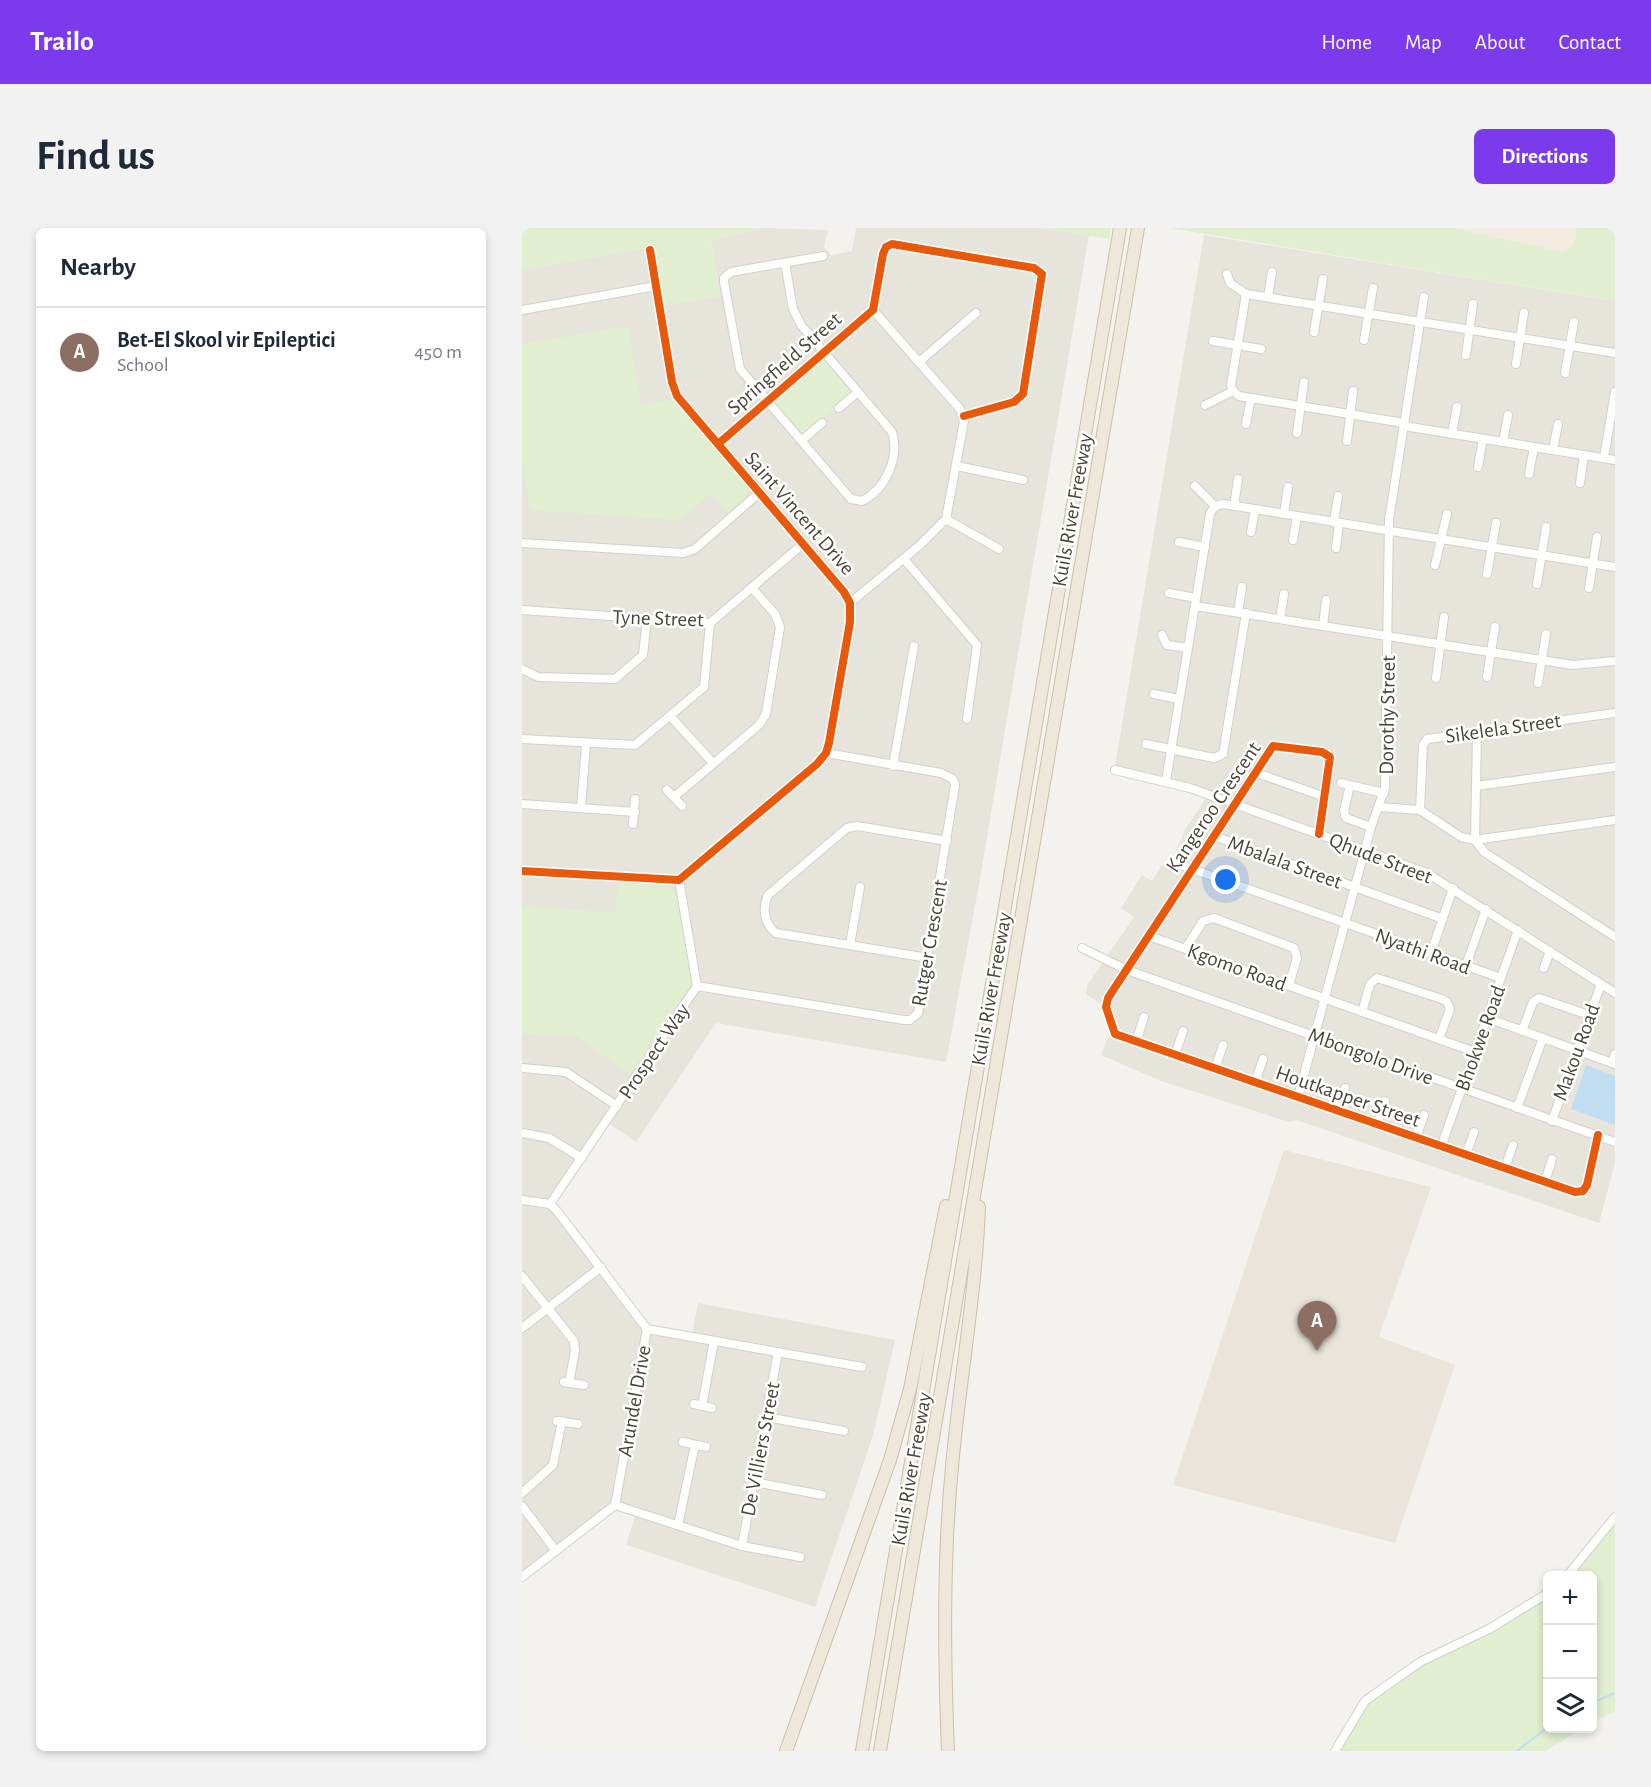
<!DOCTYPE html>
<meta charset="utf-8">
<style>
body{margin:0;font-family:"Alegreya Sans",sans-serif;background:#f2f2f3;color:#1f2937}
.controls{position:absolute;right:18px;bottom:18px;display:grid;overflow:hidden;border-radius:9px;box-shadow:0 3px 9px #0003}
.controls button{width:54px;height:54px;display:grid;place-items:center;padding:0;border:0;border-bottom:2px solid #e0e1e3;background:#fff;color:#1f2937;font:30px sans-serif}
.you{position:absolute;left:704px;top:652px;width:21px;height:21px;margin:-15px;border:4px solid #fff;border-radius:50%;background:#1a73e8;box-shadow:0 0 0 9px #1a73e833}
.badge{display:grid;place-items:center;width:39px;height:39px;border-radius:50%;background:#7c3aed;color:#fff;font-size:20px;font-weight:700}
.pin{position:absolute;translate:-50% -50px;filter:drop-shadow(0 2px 3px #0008)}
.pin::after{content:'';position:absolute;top:32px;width:21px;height:18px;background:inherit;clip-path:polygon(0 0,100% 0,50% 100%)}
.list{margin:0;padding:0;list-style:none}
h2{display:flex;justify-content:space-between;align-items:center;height:78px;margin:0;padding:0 24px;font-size:26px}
h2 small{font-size:20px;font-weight:400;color:#747a83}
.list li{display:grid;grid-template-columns:39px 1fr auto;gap:18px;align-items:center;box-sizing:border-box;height:90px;padding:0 24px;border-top:2px solid #e0e1e3}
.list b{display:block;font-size:22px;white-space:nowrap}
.list p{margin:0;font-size:20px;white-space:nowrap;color:#747a83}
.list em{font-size:20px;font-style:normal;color:#747a83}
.icon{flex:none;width:33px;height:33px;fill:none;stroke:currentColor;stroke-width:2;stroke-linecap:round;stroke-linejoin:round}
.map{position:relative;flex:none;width:1093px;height:1523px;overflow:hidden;border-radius:9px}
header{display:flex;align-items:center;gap:36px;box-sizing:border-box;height:84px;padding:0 30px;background:#7c3aed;color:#fff}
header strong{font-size:28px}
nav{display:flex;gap:33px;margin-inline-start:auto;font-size:21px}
.intro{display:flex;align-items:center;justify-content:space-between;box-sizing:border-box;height:144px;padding:0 36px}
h1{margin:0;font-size:42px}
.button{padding:15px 27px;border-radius:9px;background:#7c3aed;color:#fff;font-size:21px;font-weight:700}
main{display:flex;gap:36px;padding:0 36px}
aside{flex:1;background:#fff;border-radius:9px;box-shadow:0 3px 9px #0003}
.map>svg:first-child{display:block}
.residential{fill:#e7e4dc}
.commercial{fill:#f3ebdf}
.education{fill:#eae5da}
.green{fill:#e1eecf}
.water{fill:#c0ddf1}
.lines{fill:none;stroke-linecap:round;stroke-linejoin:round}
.stream{stroke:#c0ddf1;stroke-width:2}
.minor-casing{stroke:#d2d0cb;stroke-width:10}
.highway-casing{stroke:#ccbfa9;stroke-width:14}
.minor{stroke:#fdfdfc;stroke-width:8}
.highway{stroke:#ede8db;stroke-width:12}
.cycleway-casing{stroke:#fff;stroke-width:11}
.cycleway{stroke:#e8590c;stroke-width:8}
.labels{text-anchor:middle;stroke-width:5;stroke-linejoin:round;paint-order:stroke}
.street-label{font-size:21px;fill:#4b4439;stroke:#fff}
</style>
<header>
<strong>Trailo</strong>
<nav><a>Home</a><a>Map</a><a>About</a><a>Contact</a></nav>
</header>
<div class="intro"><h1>Find us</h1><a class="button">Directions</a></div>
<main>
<aside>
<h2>Nearby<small></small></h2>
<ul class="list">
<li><span class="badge" style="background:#8d6e63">A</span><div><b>Bet-El Skool vir Epileptici</b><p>School</p></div><em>450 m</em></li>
</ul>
</aside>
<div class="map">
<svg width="1093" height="1523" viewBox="0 0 1093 1523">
<rect width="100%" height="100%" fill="#f4f2ee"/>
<g class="residential">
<path d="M 243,0 L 306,2 L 302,19 L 309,27 L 330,23 L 334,0 L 516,0 L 567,7 L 457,656 L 424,834 L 194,795 L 114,914 L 86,895 L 30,976 L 126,1100 L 170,1106 L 176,1075 L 373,1112 L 351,1207 L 293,1379 L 104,1317 L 114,1285 L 93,1277 L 0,1350 L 0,42 L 129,19 L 139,78 L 198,68 L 189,12 Z"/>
<path d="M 682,7 L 1093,73 L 1093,935 L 1077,995 L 774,892 L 767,894 L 639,853 L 579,827 L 590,799 L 583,779 L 564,766 L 565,757 L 612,689 L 599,680 L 620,647 L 630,653 L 640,637 L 652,628 L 663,602 L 684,570 L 643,556 L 592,544 Z"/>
</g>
<path class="commercial" d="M 932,0 L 1055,0 L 1052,16 L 1041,24 Z"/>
<path class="education" d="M 762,922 L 909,959 L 857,1109 L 933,1137 L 873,1315 L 651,1257 Z"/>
<g class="green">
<path d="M 0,0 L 243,0 L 189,12 L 198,68 L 142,78 L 132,19 L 0,42 Z"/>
<path d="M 516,0 L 589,0 L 587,11 Z"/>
<path d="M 647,0 L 932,0 L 1041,24 L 1052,16 L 1055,0 L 1093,0 L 1093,73 Z"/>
<path d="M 106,98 L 119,177 L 152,171 L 224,257 L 224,270 L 207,285 L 189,266 L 157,292 L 8,282 L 0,236 L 0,116 Z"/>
<path d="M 302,132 L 332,164 L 280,208 L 255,178 L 254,172 Z"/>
<path d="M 96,655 L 147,659 L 153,663 L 170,747 L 169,757 L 109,847 L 55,809 L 0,806 L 0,678 L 93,685 Z"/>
<path d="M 1093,1295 L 1093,1483 L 1071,1494 L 1070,1348 L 1048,1348 Z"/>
<path d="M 1025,1367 L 1026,1500 L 1060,1501 L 1023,1523 L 818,1523 L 845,1475 L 889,1442 Z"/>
</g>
<path class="water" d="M 1064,837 L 1093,848 L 1093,897 L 1049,881 Z"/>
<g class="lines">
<g class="stream">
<path d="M 1070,1475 L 1093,1465"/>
<path d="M 995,1523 L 1026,1499"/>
</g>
<defs>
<g id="minor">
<path d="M 263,35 L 271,81 L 279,97 L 370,204 C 378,229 364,261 340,273 L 329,271 L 218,141 L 202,54 L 202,50 L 209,44 L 301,28"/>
<path d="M 705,46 L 708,55 L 724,66 L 1093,125"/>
<path d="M 746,69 L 750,44"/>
<path d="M 0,82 L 134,58"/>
<path d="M 792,104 L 801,51"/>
<path d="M 842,112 L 851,60"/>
<path d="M 691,113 L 739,121"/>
<path d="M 944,127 L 951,76"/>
<path d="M 397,134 L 454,85"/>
<path d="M 994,136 L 1002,85"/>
<path d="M 1043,145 L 1052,94"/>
<path d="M 711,163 L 709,157 L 724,66"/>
<path d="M 683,177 L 711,163 L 717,168 L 876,194 L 888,199 L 1093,232"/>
<path d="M 317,180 L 336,164"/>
<path d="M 724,196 L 729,170"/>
<path d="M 775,205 L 782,154"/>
<path d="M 930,206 L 935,179"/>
<path d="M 280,212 L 300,195"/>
<path d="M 825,213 L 831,163"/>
<path d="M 981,214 L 986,187"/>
<path d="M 196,216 L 351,82 L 361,26 L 364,19 L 370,16 L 512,40 L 520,46 L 501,166 L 492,174 L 442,188"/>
<path d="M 1031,222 L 1036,196"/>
<path d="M 1082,230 L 1093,164"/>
<path d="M 435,238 L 501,252"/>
<path d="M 956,239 L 961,211"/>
<path d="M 1007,246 L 1012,219"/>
<path d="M 1058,255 L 1062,227"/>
<path d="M 673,258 L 693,278 L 701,276 L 1093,339"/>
<path d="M 712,278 L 716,251"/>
<path d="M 762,286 L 766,259"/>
<path d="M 424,291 L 477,321"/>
<path d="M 812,294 L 816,268"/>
<path d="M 729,304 L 733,281"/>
<path d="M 771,312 L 775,288"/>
<path d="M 657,314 L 683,319"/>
<path d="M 0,315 L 161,325 L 173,321 L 237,265"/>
<path d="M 814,320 L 817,295"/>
<path d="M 382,331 L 455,417 L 445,491"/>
<path d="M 913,337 L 925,286"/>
<path d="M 965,346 L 974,295"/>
<path d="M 1015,356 L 1024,299"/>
<path d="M 1067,360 L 1075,309"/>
<path d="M 647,365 L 674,370"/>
<path d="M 328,375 L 398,317 L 424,291 L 442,193 L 438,181 L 351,82"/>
<path d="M 673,378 L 1051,437 L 1093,433"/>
<path d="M 0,382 L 188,395 L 281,316"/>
<path d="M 716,384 L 720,359"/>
<path d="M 758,391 L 762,366"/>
<path d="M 801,398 L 804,372"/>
<path d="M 640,407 L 645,417 L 666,420"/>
<path d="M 0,441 L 16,449 L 93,451 L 121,427 L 125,391"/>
<path d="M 965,449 L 973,399"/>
<path d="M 914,450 L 922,389"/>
<path d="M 1016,455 L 1024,406"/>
<path d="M 632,466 L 657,471"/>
<path d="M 1093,485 L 905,511 L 901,517 L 898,582 L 939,609 L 953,612 L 962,624 L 1093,709"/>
<path d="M 149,489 L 191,535"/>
<path d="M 955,504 L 953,612 L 1093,592"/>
<path d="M 0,511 L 113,517 L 182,459 L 188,395"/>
<path d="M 624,516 L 692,530 L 701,526 L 724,385"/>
<path d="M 371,538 L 392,418"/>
<path d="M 593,542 L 668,560 L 905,645 L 1093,765"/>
<path d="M 732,544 L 803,569"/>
<path d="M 644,553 L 688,286 L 693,278"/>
<path d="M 819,555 L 862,565"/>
<path d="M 828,557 L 822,583 L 824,590 L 849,599"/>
<path d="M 954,558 L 1093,539"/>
<path d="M 145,562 L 160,578"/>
<path d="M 152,569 L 237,497 L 244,486 L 258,399 L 253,386 L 230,360"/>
<path d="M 0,576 L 113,584"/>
<path d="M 857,579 L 898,582"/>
<path d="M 59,580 L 64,516"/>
<path d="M 111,596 L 113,571"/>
<path d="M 797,606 L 808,529 L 800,524 L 751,518 L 586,770 L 584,779 L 593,806 L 1053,964 L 1061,963 L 1065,957 L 1076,907"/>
<path d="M 692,608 L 921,691"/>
<path d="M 653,635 L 979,750"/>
<path d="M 0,643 L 157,652 L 295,536 L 304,525 L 307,515 L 328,394 L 328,375 L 322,364 L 155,168 L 150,154 L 128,22"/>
<path d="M 627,708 L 953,824"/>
<path d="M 328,717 L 338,659"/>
<path d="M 560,720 L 605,742 L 1093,914"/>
<path d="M 664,720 L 681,693 L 692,690 L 772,720 L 775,730 L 767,757"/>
<path d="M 909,725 L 931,660"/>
<path d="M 406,730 L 254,705 C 242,696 240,680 246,667 L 325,600 L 335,598 L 425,613"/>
<path d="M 944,737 L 964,681"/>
<path d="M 1022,740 L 1028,723"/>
<path d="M 175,758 L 382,792 L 388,792 L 396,785 L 433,557 L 431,551 L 419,545 L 304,525"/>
<path d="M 840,784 L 848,756 L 855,750 L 920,771 L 925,774 L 928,781 L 917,811"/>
<path d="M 965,790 L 1093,836"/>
<path d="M 1000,803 L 1011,774 L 1017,770 L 1067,787"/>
<path d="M 614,814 L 622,789"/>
<path d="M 653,827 L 661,803"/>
<path d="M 1090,835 L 1093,826"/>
<path d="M 0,840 L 44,844 L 95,878"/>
<path d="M 693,841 L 701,817"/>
<path d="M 733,855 L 741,831"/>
<path d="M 776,869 L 849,599 L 863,560 L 867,292 L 902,69"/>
<path d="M 995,880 L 1021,810"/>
<path d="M 815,883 L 823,860"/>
<path d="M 1030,893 L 1079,756"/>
<path d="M 855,897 L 863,873"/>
<path d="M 0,905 L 27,910 L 60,930"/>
<path d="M 894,910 L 902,887"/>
<path d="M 919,919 L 996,702"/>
<path d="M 944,927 L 952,904"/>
<path d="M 983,940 L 991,917"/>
<path d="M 1023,954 L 1030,931"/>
<path d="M 0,972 L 28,976 L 35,983 L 125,1101 L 93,1277 L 0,1349"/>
<path d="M 28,976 L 175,758 L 157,652"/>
<path d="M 0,1048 L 52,1113 L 53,1123 L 47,1155"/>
<path d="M 0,1100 L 79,1039"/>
<path d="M 125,1101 L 340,1139"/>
<path d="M 42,1154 L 62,1157"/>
<path d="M 172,1176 L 190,1180"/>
<path d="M 180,1178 L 192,1113"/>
<path d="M 244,1189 L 322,1203"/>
<path d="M 35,1193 L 56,1196"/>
<path d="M 161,1214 L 184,1219"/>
<path d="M 232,1254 L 300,1267"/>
<path d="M 0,1265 L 31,1237 L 40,1193"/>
<path d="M 93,1277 L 220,1318 L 256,1124"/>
<path d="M 0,1278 L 34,1323"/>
<path d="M 156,1297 L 173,1217"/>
<path d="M 220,1318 L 278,1329"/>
<path d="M 1045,1348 L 1093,1289"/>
<path d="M 813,1523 L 843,1473 L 898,1434 L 967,1401 L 1026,1365"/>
</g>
<g id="highway">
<path d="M 264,1523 L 368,1232 L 388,1161 L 424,978"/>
<path d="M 340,1523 L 598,0"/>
<path d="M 358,1523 L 616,0"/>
<path d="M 426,1523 C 422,1424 421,1326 431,1228 C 439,1145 454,1062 457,979"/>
</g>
</defs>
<use href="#minor" class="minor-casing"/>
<use href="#highway" class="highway-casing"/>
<use href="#minor" class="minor"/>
<use href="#highway" class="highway"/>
<defs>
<g id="cycleway">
<path d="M 196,216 L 351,82 L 361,26 L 364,19 L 370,16 L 512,40 L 520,46 L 501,166 L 492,174 L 442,188"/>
<path d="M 797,606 L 808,529 L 800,524 L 751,518 L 586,770 L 584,779 L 593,806 L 1053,964 L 1061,963 L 1065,957 L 1076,907"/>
<path d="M 0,643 L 157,652 L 295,536 L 304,525 L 307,515 L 328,394 L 328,375 L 322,364 L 155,168 L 150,154 L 128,22"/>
</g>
</defs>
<use href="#cycleway" class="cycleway-casing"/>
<use href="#cycleway" class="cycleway"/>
</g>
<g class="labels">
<g class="street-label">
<text transform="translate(262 135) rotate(-41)" y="7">Springfield Street</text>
<text transform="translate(550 282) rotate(-80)" y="7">Kuils River Freeway</text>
<text transform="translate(278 285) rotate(49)" y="7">Saint Vincent Drive</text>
<text transform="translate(136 390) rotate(2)" y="7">Tyne Street</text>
<text transform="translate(865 487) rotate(-89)" y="7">Dorothy Street</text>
<text transform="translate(981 500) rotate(-8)" y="7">Sikelela Street</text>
<text transform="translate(691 579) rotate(-56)" y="7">Kangeroo Crescent</text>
<text transform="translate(859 630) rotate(21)" y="7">Qhude Street</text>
<text transform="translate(763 634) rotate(20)" y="7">Mbalala Street</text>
<text transform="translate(407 715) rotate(-80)" y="7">Rutger Crescent</text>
<text transform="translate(901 723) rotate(20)" y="7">Nyathi Road</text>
<text transform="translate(715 739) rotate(20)" y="7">Kgomo Road</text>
<text transform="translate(469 761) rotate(-80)" y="7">Kuils River Freeway</text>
<text transform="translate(958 810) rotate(-70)" y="7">Bhokwe Road</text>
<text transform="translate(132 823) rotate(-56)" y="7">Prospect Way</text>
<text transform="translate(1054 824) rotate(-70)" y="7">Makou Road</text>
<text transform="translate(849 828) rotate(20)" y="7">Mbongolo Drive</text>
<text transform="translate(826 868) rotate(19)" y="7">Houtkapper Street</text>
<text transform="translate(112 1173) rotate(-80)" y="7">Arundel Drive</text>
<text transform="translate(238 1221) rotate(-79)" y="7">De Villiers Street</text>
<text transform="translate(389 1241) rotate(-80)" y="7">Kuils River Freeway</text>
</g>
</g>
</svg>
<div class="controls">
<button>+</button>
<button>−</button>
<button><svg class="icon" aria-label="layers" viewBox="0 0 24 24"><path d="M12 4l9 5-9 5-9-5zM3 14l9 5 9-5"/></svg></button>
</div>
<div class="you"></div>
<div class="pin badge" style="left:795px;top:1123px;background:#8d6e63">A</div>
</div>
</main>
